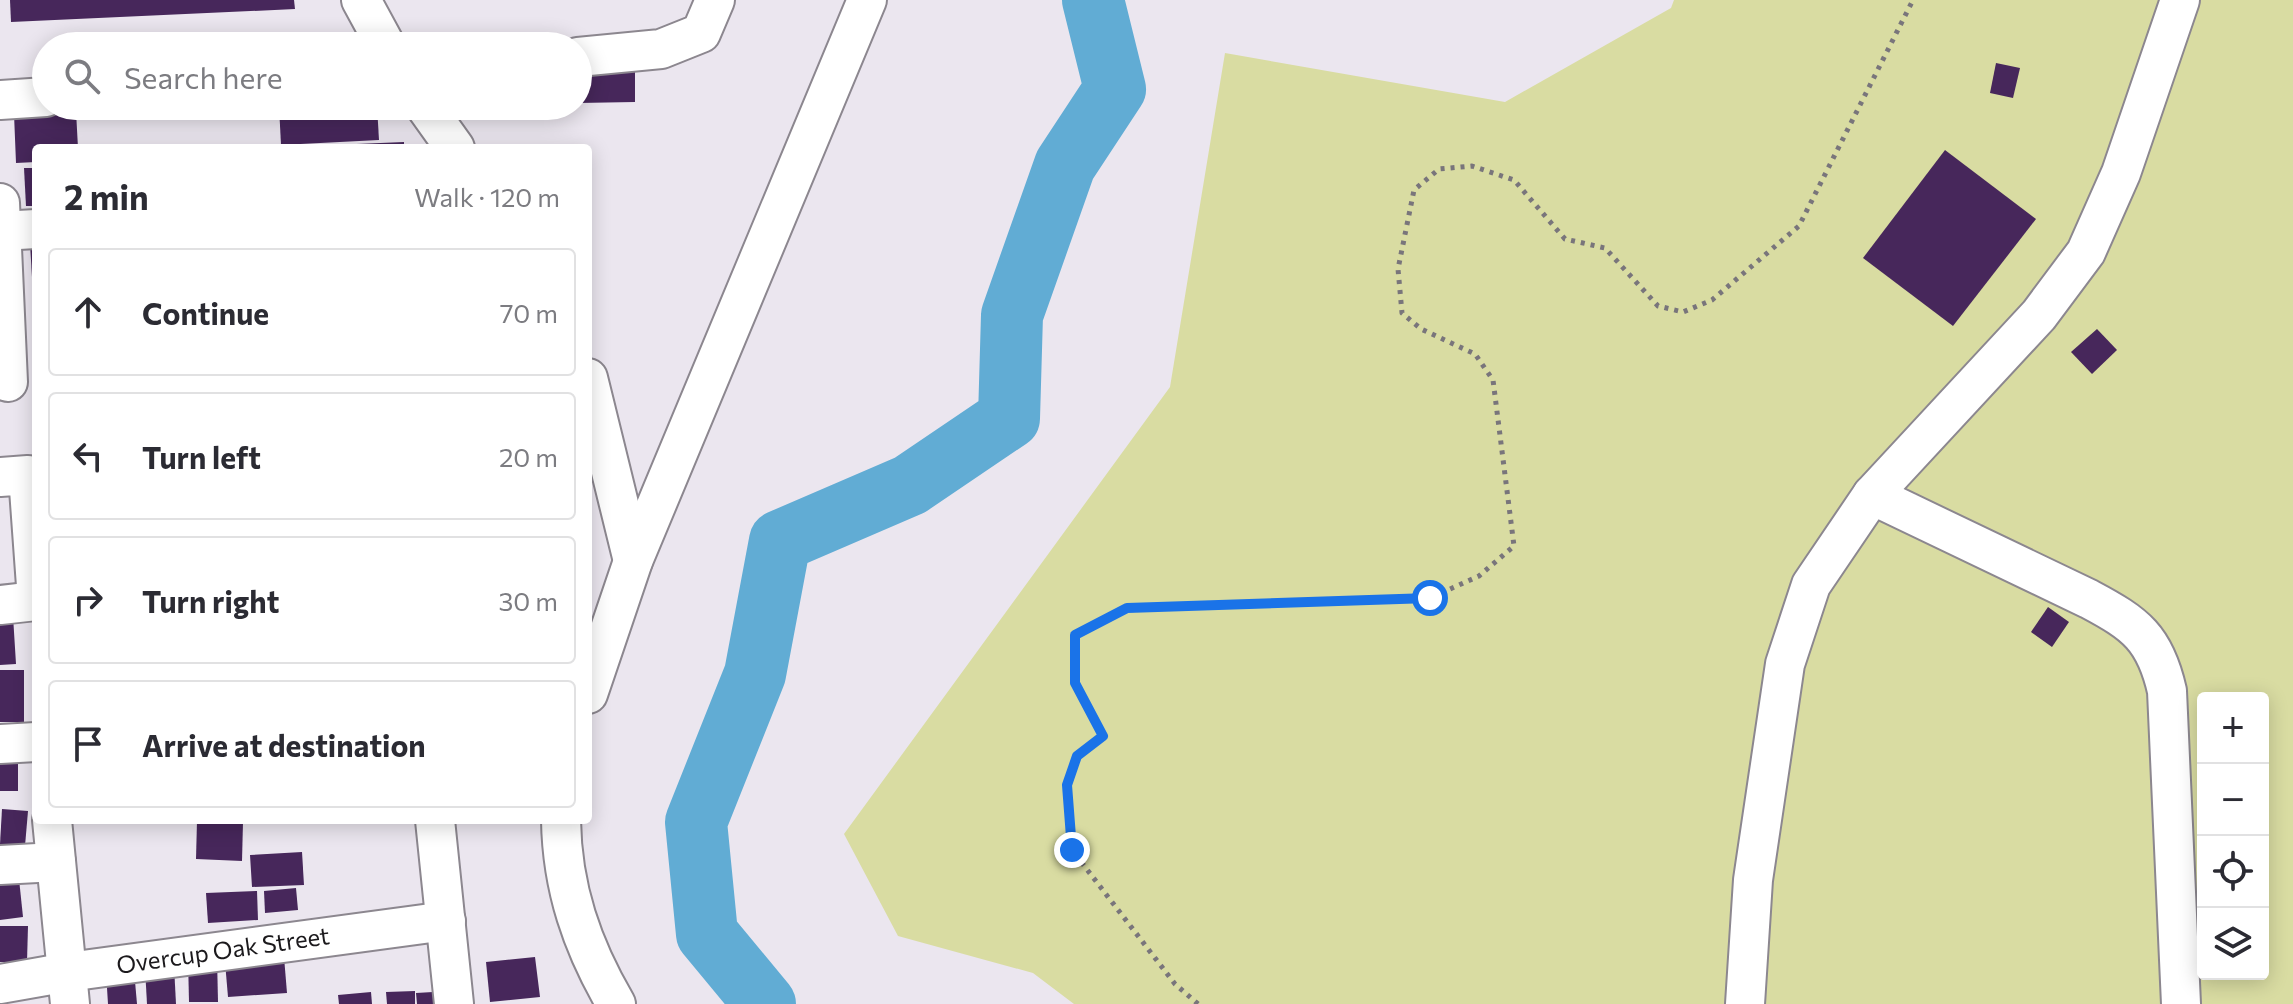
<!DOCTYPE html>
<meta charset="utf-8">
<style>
body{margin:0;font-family:Commissioner,sans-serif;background:#f7f7f7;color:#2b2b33}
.controls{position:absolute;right:24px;bottom:24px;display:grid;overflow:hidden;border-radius:8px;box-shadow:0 4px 20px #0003}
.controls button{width:72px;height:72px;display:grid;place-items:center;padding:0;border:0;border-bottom:2px solid #e1e1e2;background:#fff;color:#2b2b33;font:40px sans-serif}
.stop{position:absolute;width:24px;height:24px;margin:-18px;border:6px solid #1a73e8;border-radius:50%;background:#fff}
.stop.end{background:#1a73e8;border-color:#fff;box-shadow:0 2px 8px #0008}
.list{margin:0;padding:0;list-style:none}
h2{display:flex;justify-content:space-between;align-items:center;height:104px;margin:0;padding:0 32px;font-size:34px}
h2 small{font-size:26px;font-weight:400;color:#7c7c81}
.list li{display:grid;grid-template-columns:52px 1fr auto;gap:24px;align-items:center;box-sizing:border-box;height:128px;margin:0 16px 16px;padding:0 16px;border:2px solid #e1e1e2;border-radius:8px}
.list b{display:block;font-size:30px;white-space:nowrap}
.list em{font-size:26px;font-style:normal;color:#7c7c81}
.icon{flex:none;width:44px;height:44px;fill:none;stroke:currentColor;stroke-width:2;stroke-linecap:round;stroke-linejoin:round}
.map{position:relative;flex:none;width:2293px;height:1004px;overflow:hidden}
.search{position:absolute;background:#fff;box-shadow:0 4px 20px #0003;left:32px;top:32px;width:560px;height:88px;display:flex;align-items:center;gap:20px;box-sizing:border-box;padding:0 28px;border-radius:44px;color:#7c7c81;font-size:30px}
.panel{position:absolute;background:#fff;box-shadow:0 4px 20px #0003;left:32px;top:144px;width:560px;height:680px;border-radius:8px}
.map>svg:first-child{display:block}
.green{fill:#d9dca2;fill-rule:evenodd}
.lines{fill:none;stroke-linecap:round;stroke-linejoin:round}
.river{stroke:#61acd4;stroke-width:62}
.building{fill:#47275b}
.minor-casing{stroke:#8c878f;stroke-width:42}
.path{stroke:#79757b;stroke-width:5;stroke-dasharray:4 6;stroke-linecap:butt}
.minor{stroke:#fff;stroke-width:38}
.route{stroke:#1a73e8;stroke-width:10}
.labels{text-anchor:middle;stroke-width:8;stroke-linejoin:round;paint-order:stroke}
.street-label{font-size:24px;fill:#1b191c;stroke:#fff}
</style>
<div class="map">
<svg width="2293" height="1004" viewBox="0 0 2293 1004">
<rect width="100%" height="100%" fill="#ebe6ef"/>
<path class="green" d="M 1674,0 L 2293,0 L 2293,1004 L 1074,1004 L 1033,973 L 898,936 L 844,834 L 1170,387 L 1225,53 L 1505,102 L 1671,8 ZM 2203,698 L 2263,698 L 2263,974 L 2203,974 Z"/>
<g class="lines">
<path class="river" d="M 765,1004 L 707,934 L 696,822 L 755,674 L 780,541 L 910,485 L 1009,418 L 1012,315 L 1065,165 L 1115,89 L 1093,0"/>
</g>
<g class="building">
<path d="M 10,0 L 294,0 L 295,9 L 11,22 Z"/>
<path d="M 1996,63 L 2020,68 L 2013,98 L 1990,93 Z"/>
<path d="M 635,69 L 635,102 L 578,103 L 578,70 Z"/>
<path d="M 279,106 L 377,106 L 379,140 L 281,145 Z"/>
<path d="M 76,111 L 78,148 L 36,148 L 36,162 L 16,163 L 14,114 Z"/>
<path d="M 404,142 L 404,148 L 333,148 L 333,145 Z"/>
<path d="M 1945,150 L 2036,219 L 1953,326 L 1863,258 Z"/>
<path d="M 24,168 L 36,168 L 36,206 L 26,206 Z"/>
<path d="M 30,244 L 36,244 L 36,293 L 33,293 Z"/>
<path d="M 2097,329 L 2117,350 L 2092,374 L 2071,352 Z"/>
<path d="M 2048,607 L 2069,622 L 2052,647 L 2031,632 Z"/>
<path d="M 13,616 L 16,664 L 0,665 L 0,617 Z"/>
<rect x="0" y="670" width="24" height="52"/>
<rect x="0" y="748" width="18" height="43"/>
<path d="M 2,809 L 28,811 L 25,846 L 0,844 Z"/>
<path d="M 197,821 L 243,822 L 242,861 L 196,859 Z"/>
<path d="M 302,852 L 304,885 L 252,887 L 250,855 Z"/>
<path d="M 19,879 L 23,917 L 0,920 L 0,881 Z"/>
<path d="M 296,888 L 298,910 L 265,913 L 264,891 Z"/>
<path d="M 257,891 L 258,920 L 208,923 L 206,893 Z"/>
<path d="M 0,926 L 28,926 L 27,962 L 0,962 Z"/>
<path d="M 217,957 L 218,1002 L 189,1002 L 188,958 Z"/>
<path d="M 284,957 L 287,993 L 228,997 L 225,962 Z"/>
<path d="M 535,957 L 540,997 L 490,1002 L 486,962 Z"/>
<path d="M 174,966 L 176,1004 L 147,1004 L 145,968 Z"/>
<path d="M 134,970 L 137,1004 L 108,1004 L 106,972 Z"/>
<path d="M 415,991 L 415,1004 L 387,1004 L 386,992 Z"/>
<path d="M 371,992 L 372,1004 L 339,1004 L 338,995 Z"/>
<path d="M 433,992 L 434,1004 L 417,1004 L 416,993 Z"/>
</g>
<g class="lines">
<defs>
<g id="minor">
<path d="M 361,0 L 386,46"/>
<path d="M 578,57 L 661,49 L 701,33 L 715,0"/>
<path d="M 0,100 L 46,97"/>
<path d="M 425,106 L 455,148"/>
<path d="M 0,203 L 8,382"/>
<path d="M 0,231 L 36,229"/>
<path d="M 588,378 L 633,561"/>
<path d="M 0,477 L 28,475 L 36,586"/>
<path d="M 1872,495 L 2089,599 C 2136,624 2155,638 2167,691 L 2181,1004"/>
<path d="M 0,605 L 36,601"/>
<path d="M 588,694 L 633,561 L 867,0"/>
<path d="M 0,744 L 36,742"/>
<path d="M 52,820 L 70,1004"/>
<path d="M 435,820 L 454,1004"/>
<path d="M 561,820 C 562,888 582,946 616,1004"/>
<path d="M 0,865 L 56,862"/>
<path d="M 0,984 L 68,972 L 446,921"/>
<path d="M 1745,1004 L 1753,880 L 1785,664 L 1811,585 L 1872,495 L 2039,315 L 2086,252 L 2121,173 L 2180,0"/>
</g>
</defs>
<use href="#minor" class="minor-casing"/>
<path class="path" d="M 1198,1004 L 1175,984 L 1072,850 L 1067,785 L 1077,756 L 1103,736 L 1075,683 L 1075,635 L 1127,608 L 1430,598 L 1479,576 L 1514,546 L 1493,380 L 1475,354 L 1421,329 L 1402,313 L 1398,269 L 1414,190 L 1439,169 L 1472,166 L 1514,180 L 1565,239 L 1605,248 L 1658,306 L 1683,312 L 1712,300 L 1799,226 L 1913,0"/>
<use href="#minor" class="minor"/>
</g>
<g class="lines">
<path class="route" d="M 1072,850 L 1067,785 L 1077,756 L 1103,736 L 1075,683 L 1075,635 L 1127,608 L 1430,598"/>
</g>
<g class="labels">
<g class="street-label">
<text transform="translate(223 951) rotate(-8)" y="8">Overcup Oak Street</text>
</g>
</g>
</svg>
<div class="controls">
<button>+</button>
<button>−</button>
<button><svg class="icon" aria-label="locate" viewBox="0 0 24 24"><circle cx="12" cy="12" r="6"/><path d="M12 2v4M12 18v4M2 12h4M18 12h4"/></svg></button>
<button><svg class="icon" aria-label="layers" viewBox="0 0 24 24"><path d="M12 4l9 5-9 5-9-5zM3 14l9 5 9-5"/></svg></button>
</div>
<div class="stop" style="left:1430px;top:598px"></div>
<div class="stop end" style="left:1072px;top:850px"></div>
<div class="search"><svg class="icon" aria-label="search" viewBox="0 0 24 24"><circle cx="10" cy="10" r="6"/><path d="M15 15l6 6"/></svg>Search here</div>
<section class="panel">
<h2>2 min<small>Walk · 120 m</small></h2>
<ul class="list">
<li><svg class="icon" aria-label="ahead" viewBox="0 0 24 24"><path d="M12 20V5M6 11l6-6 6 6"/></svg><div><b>Continue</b></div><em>70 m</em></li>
<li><svg class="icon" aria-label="left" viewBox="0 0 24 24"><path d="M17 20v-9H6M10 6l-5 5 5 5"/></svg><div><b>Turn left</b></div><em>20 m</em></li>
<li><svg class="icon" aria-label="right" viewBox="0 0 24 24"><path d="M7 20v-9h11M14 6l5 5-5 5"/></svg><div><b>Turn right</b></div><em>30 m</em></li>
<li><svg class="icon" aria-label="arrive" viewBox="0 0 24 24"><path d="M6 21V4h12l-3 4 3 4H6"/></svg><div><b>Arrive at destination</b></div></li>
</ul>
</section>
</div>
